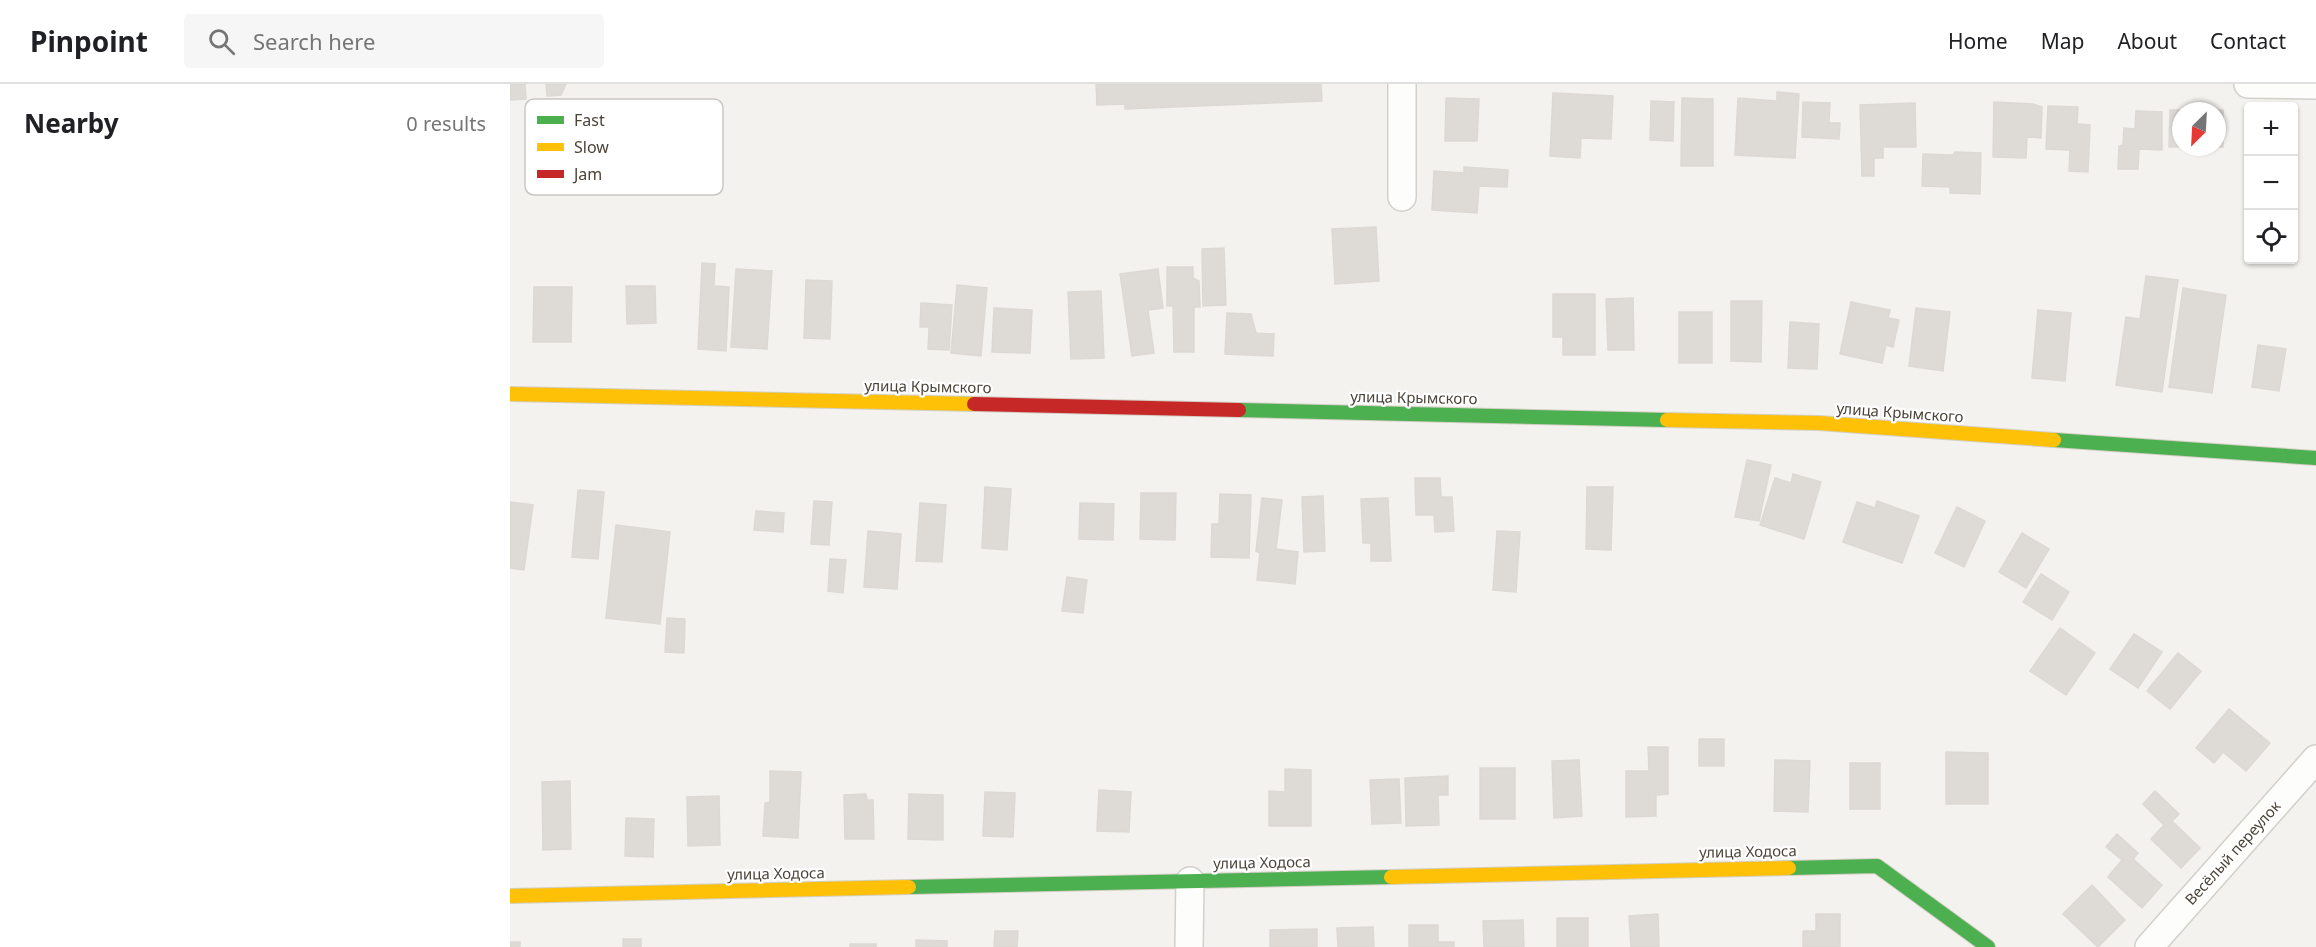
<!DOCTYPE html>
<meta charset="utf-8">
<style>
body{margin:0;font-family:"Noto Sans",sans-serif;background:#f6f6f6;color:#202124}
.controls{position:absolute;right:18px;top:18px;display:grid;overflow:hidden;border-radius:6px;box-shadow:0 2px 4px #0004}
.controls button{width:54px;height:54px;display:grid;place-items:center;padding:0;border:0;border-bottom:2px solid #e0e0e0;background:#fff;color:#202124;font:30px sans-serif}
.compass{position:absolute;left:1662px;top:18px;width:54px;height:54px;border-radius:50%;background:#fff;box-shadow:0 2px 4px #0004;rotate:204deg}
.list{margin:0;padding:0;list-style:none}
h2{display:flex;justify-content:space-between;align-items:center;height:78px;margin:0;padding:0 24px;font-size:26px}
h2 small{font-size:20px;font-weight:400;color:#757577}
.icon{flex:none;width:33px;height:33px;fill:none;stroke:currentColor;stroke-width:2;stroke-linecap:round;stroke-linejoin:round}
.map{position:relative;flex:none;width:1806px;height:863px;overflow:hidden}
header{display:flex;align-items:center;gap:36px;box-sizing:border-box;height:84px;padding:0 30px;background:#fff;border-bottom:2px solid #e0e0e0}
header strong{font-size:28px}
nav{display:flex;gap:33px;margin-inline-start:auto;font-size:21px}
.search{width:420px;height:54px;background:#f6f6f6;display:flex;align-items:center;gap:15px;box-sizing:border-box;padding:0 21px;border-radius:6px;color:#757577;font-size:22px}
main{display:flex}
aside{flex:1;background:#fff}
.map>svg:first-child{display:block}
.building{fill:#dedbd6;stroke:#dcd9d4;stroke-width:1.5}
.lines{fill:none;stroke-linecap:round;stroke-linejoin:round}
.street-casing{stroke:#d2d0cb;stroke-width:30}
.fast-casing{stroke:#d3cfc5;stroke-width:16}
.slow-casing{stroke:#d3cfc5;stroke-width:16}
.jam-casing{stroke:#d3cfc5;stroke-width:16}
.street{stroke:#fdfdfc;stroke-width:27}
.fast{stroke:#4caf50;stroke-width:14}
.slow{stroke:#ffc107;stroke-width:14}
.jam{stroke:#c62828;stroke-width:14}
.labels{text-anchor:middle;stroke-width:4.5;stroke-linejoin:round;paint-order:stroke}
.street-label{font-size:15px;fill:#4b4439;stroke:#fff}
.key{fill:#fff;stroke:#c9c7c4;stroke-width:1.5}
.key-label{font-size:16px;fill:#4b4439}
</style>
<header>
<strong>Pinpoint</strong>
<div class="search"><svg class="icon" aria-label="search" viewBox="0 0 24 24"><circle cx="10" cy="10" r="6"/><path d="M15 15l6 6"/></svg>Search here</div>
<nav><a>Home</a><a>Map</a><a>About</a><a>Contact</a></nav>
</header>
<main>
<aside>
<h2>Nearby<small>0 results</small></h2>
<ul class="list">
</ul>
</aside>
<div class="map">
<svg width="1806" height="863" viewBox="0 0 1806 863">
<rect width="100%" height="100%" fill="#f4f2ee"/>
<g class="building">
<path d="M 0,0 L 15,0 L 16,15 L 0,16 Z"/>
<path d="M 36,0 L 56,0 L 51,11 L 37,12 Z"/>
<path d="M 586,0 L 811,0 L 812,17 L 615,25 L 615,20 L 587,21 Z"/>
<path d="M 1267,8 L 1289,10 L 1285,74 L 1225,71 L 1228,14 L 1267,17 Z"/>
<path d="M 1043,9 L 1103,12 L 1101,55 L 1071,54 L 1070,74 L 1040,72 Z"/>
<path d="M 936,14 L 969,15 L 967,57 L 935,57 Z"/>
<path d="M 1172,14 L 1203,15 L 1203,82 L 1171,82 Z"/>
<path d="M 1141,17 L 1164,18 L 1163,57 L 1140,56 Z"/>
<path d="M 1293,18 L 1320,19 L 1319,39 L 1330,39 L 1329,55 L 1292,53 Z"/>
<path d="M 1484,18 L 1523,20 L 1532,23 L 1531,54 L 1517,53 L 1516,74 L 1483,73 Z"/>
<path d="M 1405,19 L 1406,63 L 1373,63 L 1373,74 L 1364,74 L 1364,92 L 1352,92 L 1350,21 Z"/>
<path d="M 1538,22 L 1568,23 L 1567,40 L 1580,41 L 1578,88 L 1559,87 L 1560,66 L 1536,65 Z"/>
<path d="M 1660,26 L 1713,26 L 1713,63 L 1685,63 L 1707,63 L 1707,27 L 1671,27 L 1671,63 L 1659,63 Z"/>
<path d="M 1626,27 L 1652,28 L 1652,66 L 1629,65 L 1628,85 L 1608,85 L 1609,62 L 1613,61 L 1614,44 L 1625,45 Z"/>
<path d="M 1445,68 L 1471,69 L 1470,110 L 1440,109 L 1440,103 L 1412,102 L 1413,70 L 1443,71 Z"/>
<path d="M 954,83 L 998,86 L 997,103 L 969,102 L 967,129 L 922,126 L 924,87 L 954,89 Z"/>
<path d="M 866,143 L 869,197 L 825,200 L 822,145 Z"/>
<path d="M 714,164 L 716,221 L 693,222 L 692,165 Z"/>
<path d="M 192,179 L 205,180 L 204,202 L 219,203 L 216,267 L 188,265 Z"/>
<path d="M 657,183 L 683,183 L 683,194 L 689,197 L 690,223 L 684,223 L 684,268 L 664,268 L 663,222 L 657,222 Z"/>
<path d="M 226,185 L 262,187 L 257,265 L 221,263 Z"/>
<path d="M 648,185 L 653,224 L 638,226 L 644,269 L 622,272 L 610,190 Z"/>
<path d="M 1636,192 L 1668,196 L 1652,308 L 1606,301 L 1616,233 L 1630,235 Z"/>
<path d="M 296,196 L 322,197 L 320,255 L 294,254 Z"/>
<path d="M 447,201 L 477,204 L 471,272 L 441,269 Z"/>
<path d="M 116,202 L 145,202 L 146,239 L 117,240 Z"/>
<path d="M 24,203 L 62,203 L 61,258 L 23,258 Z"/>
<path d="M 1673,204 L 1716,211 L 1702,309 L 1659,303 Z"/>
<path d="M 591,207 L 594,274 L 561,275 L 558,208 Z"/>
<path d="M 1043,210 L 1085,210 L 1085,271 L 1053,271 L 1053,253 L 1043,253 Z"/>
<path d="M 1123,214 L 1124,266 L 1098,266 L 1096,215 Z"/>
<path d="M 1221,217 L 1252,217 L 1251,278 L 1221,277 Z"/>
<path d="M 1341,218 L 1380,226 L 1378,234 L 1389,236 L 1383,263 L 1376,261 L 1372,279 L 1330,270 Z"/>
<path d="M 411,219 L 442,221 L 439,266 L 418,265 L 419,243 L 410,243 Z"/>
<path d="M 484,224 L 522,226 L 520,269 L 482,268 Z"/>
<path d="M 1406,224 L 1440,228 L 1433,287 L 1399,282 Z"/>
<path d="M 1528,226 L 1561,229 L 1555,297 L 1522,294 Z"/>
<rect x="1169" y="228" width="33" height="51"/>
<path d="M 717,229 L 741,230 L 746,249 L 764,250 L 763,272 L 715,270 Z"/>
<path d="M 1280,238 L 1309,240 L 1307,285 L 1278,284 Z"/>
<path d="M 1748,261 L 1776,265 L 1769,307 L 1742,303 Z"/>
<path d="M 1237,376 L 1261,381 L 1249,437 L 1225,433 Z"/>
<path d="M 1283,390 L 1311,398 L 1294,455 L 1250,441 L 1265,394 L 1281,399 Z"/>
<path d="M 905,394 L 930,394 L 931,413 L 942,413 L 944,447 L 925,448 L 924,431 L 906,431 Z"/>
<path d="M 475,403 L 501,405 L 497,466 L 472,464 Z"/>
<path d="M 1077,403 L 1103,403 L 1101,466 L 1076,465 Z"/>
<path d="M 68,406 L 94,408 L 88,475 L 62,473 Z"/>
<path d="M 631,409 L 666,409 L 665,456 L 630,455 Z"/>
<path d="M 710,410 L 741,411 L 739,474 L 701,473 L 702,440 L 709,440 Z"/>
<path d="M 813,412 L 815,467 L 794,468 L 792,413 Z"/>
<path d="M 752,414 L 772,416 L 766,465 L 788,468 L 785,500 L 747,496 L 750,469 L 746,467 Z"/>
<path d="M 878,414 L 881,477 L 861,477 L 861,459 L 853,459 L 851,415 Z"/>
<path d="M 304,417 L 322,418 L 319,461 L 301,460 Z"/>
<path d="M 1367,417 L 1409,432 L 1392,479 L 1333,458 L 1347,418 L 1365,424 Z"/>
<path d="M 0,418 L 23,421 L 14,486 L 0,484 Z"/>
<path d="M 410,419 L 436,421 L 432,478 L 406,477 Z"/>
<path d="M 570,419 L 604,420 L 603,456 L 569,455 Z"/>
<path d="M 1447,423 L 1475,437 L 1454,483 L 1425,469 Z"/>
<path d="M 246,427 L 274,429 L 273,448 L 244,446 Z"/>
<path d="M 106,441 L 160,448 L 150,540 L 96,534 Z"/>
<path d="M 358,447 L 391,450 L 387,505 L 354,503 Z"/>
<path d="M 987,447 L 1010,448 L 1006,508 L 983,506 Z"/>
<path d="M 1512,449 L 1539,465 L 1516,504 L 1489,488 Z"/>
<path d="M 320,475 L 336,476 L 333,509 L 318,507 Z"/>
<path d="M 1531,490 L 1559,508 L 1542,536 L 1513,518 Z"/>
<path d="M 557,493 L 577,496 L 573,529 L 552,527 Z"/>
<path d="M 157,534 L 175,535 L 174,569 L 155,568 Z"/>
<path d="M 1550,544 L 1585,569 L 1556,611 L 1520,587 Z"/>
<path d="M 1624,550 L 1652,568 L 1628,604 L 1600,585 Z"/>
<path d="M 1668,569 L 1691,587 L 1660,625 L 1637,607 Z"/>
<path d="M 1719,625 L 1760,659 L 1736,687 L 1713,668 L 1704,679 L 1686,664 Z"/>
<rect x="1189" y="655" width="25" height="27"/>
<path d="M 1138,663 L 1158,663 L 1158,710 L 1146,711 L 1146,732 L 1116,733 L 1116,687 L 1139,687 Z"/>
<path d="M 1436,668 L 1478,669 L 1478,720 L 1436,720 Z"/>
<path d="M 1069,676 L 1072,732 L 1044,734 L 1042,677 Z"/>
<path d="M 1265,676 L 1300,677 L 1298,728 L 1264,727 Z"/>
<rect x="1340" y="679" width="30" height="46"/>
<rect x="970" y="684" width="35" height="51"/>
<path d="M 775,685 L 801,686 L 801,742 L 759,742 L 759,707 L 775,708 Z"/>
<path d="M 260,687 L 291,688 L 288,754 L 253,752 L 255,719 L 260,718 Z"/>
<path d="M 938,692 L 938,711 L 928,711 L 929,741 L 896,742 L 895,694 Z"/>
<path d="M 889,695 L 891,739 L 862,740 L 860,696 Z"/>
<path d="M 60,697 L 61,765 L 33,766 L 32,698 Z"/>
<path d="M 589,706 L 621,708 L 619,748 L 587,747 Z"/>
<path d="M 1645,707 L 1669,730 L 1662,737 L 1690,764 L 1671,784 L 1641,755 L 1654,741 L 1633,720 Z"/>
<path d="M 475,708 L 505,709 L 503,753 L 473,752 Z"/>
<path d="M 356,710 L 357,716 L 363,716 L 364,755 L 335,755 L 334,711 Z"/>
<path d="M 399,710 L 433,711 L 433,756 L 398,755 Z"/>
<path d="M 209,712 L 210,761 L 178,762 L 177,713 Z"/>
<path d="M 116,734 L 144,735 L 143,773 L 115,772 Z"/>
<path d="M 1607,750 L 1628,769 L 1623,775 L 1652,801 L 1632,824 L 1598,793 L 1612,776 L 1596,763 Z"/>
<path d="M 1582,801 L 1615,836 L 1588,863 L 1553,830 Z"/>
<path d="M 1148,830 L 1149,863 L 1121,863 L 1119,832 Z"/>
<path d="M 1306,830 L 1330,830 L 1330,863 L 1293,863 L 1293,847 L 1306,847 Z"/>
<rect x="1047" y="834" width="31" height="29"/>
<path d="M 1013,836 L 1014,863 L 974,863 L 973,837 Z"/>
<path d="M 899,841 L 928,841 L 928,858 L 944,858 L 944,863 L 899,863 Z"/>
<path d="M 863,843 L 864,863 L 828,863 L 827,844 Z"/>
<path d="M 807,845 L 807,863 L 760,863 L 760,846 Z"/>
<path d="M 485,847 L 508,847 L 507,863 L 484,863 Z"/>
<rect x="113" y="855" width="18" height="8"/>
<path d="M 406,856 L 437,857 L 437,863 L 406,863 Z"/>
<rect x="0" y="858" width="10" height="5"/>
<rect x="340" y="860" width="26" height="3"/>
</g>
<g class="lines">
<defs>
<g id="street">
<path d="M 892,0 L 892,113"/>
<path d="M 1738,0 L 1806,1"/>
<path d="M 679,863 L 680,797"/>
<path d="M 1639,863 L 1806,675"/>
</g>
<g id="fast">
<path d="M 729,326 L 1157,336"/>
<path d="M 1544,356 L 1806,374"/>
<path d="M 1279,784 L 1367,782 L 1478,863"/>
<path d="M 399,803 L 881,793"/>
</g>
<g id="slow">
<path d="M 0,310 L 464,320"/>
<path d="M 1157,336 L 1309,339 L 1544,356"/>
<path d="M 881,793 L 1279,784"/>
<path d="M 0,812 L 399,803"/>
</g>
<path id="jam" d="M 464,320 L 729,326"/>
</defs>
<use href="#street" class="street-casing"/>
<use href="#fast" class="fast-casing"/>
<use href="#slow" class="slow-casing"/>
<use href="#jam" class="jam-casing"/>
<use href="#street" class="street"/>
<use href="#fast" class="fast"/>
<use href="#slow" class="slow"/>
<use href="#jam" class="jam"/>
</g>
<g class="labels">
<g class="street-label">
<text transform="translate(418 303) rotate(1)" y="5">улица Крымского</text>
<text transform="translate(904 314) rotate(1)" y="5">улица Крымского</text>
<text transform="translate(1390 329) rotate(4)" y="5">улица Крымского</text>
<text transform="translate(1238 768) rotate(-1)" y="5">улица Ходоса</text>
<text transform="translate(1723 769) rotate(-48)" y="5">Весёлый переулок</text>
<text transform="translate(752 779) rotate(-1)" y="5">улица Ходоса</text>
<text transform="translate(266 790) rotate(-1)" y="5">улица Ходоса</text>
</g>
</g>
<rect x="15" y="15" width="198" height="96" rx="9" class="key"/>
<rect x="27" y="32" width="27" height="8" fill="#4caf50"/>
<rect x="27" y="59" width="27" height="8" fill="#ffc107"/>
<rect x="27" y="86" width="27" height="8" fill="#c62828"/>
<g class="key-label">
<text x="64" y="42">Fast</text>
<text x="64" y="69">Slow</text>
<text x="64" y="96">Jam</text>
</g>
</svg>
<div class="controls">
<button>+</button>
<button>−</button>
<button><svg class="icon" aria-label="locate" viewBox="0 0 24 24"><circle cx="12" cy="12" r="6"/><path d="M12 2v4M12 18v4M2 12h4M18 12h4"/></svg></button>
</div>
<svg class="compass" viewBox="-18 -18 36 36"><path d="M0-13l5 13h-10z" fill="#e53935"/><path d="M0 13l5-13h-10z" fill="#757577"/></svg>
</div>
</main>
